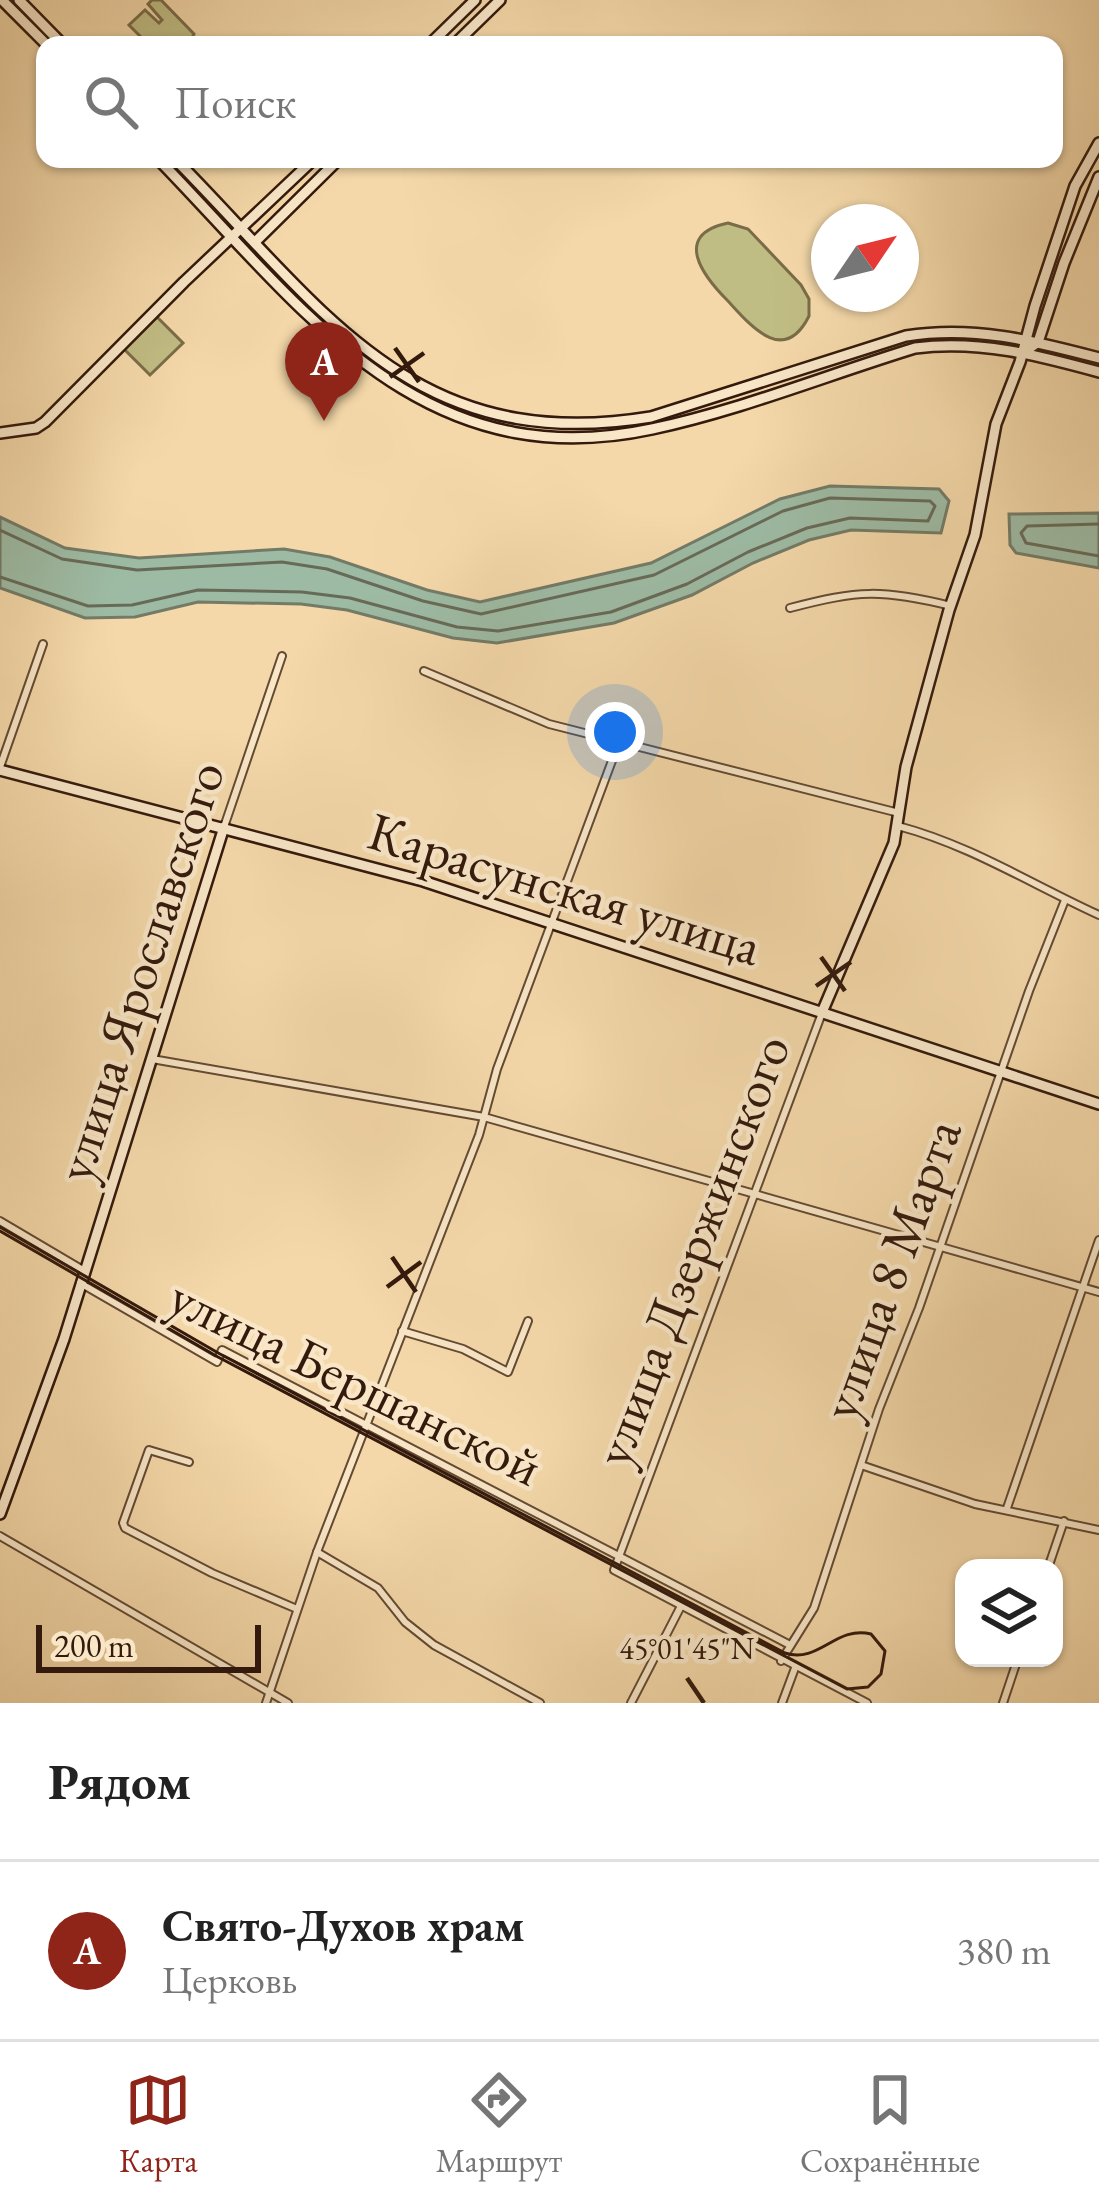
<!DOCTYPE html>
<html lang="ru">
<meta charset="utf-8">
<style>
body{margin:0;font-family:"EB Garamond",serif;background:#f6f6f6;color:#222}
.controls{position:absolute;right:36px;bottom:36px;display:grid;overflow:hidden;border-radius:24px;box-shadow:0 3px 9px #0004}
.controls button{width:108px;height:108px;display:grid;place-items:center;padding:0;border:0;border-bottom:3px solid #e0e0e0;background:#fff;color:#222;font:60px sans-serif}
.compass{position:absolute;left:811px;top:204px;width:108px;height:108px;border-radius:50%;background:#fff;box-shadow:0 3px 9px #0004;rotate:55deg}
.scale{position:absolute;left:36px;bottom:30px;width:225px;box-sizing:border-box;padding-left:12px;border:6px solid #341a0c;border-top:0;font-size:33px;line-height:42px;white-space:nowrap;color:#341a0c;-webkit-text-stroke:9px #f8e6c7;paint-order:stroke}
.you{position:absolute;left:615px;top:732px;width:42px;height:42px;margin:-30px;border:9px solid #fff;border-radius:50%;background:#1a73e8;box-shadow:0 0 0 18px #1a73e833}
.badge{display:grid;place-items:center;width:78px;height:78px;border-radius:50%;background:#8f2418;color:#fff;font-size:39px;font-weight:700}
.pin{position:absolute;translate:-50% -99px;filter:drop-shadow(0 3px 6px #0008)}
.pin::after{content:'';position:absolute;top:63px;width:42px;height:36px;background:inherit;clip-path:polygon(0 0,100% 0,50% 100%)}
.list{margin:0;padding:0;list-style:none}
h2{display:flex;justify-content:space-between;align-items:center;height:156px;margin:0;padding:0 48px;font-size:51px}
h2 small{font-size:39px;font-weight:400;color:#767676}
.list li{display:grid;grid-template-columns:78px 1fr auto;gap:36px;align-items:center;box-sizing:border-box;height:180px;padding:0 48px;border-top:3px solid #e0e0e0}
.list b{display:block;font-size:45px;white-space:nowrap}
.list p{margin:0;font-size:39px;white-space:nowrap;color:#767676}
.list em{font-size:39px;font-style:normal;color:#767676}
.icon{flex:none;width:66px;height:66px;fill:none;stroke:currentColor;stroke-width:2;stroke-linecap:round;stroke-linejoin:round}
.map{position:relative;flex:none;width:1099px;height:1703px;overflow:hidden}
.search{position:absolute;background:#fff;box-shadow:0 3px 9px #0004;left:36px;right:36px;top:36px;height:132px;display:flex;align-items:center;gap:30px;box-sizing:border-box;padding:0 42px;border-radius:24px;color:#767676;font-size:45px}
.sheet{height:336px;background:#fff}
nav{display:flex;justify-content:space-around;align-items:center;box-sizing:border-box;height:168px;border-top:3px solid #e0e0e0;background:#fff;font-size:33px;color:#767676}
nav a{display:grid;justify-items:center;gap:6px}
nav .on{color:#8f2418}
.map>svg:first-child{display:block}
.green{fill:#c0bd84;stroke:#7a6c48;stroke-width:3}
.water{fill:#9dbba4;stroke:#737b67;stroke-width:3}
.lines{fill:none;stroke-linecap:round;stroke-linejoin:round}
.shore{stroke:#686a58;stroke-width:3}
.street-casing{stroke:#644a33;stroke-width:10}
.secondary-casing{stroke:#341a0c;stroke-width:14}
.street{stroke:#f8e6c7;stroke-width:6}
.secondary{stroke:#f8e6c7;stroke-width:9}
.tram{stroke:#341a0c;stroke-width:3}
.ticks{fill:none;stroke:#341a0c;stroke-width:4.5}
.labels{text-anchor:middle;stroke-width:9;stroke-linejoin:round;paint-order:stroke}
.street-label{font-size:54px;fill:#341a0c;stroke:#f8e6c7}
.ticks-label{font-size:30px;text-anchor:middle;fill:#341a0c;stroke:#f8e6c7;stroke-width:9;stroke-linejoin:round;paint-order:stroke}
</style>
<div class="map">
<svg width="1099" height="1703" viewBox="0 0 1099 1703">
<rect width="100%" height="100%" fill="#f4d8a9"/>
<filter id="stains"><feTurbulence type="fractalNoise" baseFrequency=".00167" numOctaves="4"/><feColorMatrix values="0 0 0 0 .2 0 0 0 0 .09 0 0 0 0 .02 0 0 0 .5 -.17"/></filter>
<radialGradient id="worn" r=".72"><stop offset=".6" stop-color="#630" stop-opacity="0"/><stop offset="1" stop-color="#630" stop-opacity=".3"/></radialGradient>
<g class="green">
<path d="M 152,0 L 161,0 L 194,34 L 188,45 L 149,45 L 129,25 L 145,10 L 159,23 L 162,20 L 148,4 Z"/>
<path d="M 728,223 L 748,229 L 801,285 L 809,299 L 809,316 C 784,366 751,326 728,301 C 704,277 671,235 728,223 Z"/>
<path d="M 157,317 L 183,343 L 150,375 L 124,349 Z"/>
</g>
<g class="water">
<path d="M 830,486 L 939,489 L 949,501 L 941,533 L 851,530 L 809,540 L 753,563 L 692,595 L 614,623 L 497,643 L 453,638 L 347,610 L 301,604 L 198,602 L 135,617 L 85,618 L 0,588 L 0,517 L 65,548 L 139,558 L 284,549 L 330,557 L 427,590 L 480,602 L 651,563 L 780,499 Z"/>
<path d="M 1099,513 L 1099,568 L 1016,553 L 1010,545 L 1009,514 Z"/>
</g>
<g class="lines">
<g class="shore">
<path d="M 1099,524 L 1027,526 L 1021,533 L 1026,543 L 1099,556"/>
<path d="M 0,530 L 62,559 L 137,570 L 282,562 L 327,569 L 423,601 L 481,614 L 654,575 L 783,511 L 830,498 L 930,501 L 935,506 L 928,521 L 850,518 L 807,528 L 748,552 L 687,584 L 611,612 L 498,631 L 457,627 L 350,598 L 302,592 L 198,590 L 132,605 L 88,606 L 0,577"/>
</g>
<defs>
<g id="street">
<path d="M 790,608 C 859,590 881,589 951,606"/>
<path d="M 424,671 L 549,724 L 899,813"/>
<path d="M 0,767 L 43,644"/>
<path d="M 898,826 C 970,845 1031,884 1099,915"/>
<path d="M 224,827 L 282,656"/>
<path d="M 822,1013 L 614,1570 L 867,1703"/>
<path d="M 152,1059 L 484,1117 L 1099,1292"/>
<path d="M 0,1221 L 83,1270"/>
<path d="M 80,1283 L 217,1362 L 222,1350 L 790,1645"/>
<path d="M 402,1331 L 463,1349 L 508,1372 L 528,1321"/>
<path d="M 189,1462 L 149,1450 L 123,1523 L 125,1528 L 212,1573 L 297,1609"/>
<path d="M 861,1465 L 975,1504 L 1099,1530"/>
<path d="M 1007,1508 L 1099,1240"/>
<path d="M 0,1536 L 288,1703"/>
<path d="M 317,1552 L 378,1588 L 405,1622 L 434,1645 L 540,1703"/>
<path d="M 1048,1568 L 1064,1521"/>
<path d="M 781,1661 L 814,1608 L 879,1409 L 919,1308 L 1029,991 L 1065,900"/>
<path d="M 266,1703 L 317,1552 L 479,1135 L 497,1069 L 619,742"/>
<path d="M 631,1703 L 680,1608"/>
<path d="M 782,1703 L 795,1668"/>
<path d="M 1003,1703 L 1018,1658"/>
</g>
<g id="secondary">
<path d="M 2,0 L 47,45"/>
<path d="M 19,0 L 63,45"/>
<path d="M 429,45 L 475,0"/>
<path d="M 454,45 L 500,0"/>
<path d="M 158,159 C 301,306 419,479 652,429 C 741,410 827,375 915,348 C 980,340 1037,355 1099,372"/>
<path d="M 175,159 C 324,310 413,456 651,417 L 906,336 C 974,325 1034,341 1099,358"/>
<path d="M 255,242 L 339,159"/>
<path d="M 1023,353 L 1038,342 L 1064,263 L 1099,177"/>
<path d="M 0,433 L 36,428 L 45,422 L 184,282 L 314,159"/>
<path d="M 0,770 L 423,881 L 1099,1104"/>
<path d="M 823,1010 L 894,843 L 906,767 L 949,610 L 975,535 L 996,424 L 1020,362 L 1035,306 L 1075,186 L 1099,143"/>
<path d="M 0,1514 L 64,1339 L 224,827"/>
</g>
</defs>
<use href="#street" class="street-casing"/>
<use href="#secondary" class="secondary-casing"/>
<use href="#street" class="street"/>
<use href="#secondary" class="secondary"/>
<path class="tram" d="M 0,1227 L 220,1354 L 785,1653 C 819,1664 836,1625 871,1634 L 885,1651 L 881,1674 L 868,1687 L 847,1689 L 218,1357 L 0,1231"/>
</g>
<path class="ticks" d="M 395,348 L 419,382M 390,377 L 424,353M 821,957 L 845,991M 816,986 L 851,962M 392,1257 L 416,1292M 387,1287 L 421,1262M 687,1678 L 704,1703"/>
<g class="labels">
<g class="street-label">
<text transform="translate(565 888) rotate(17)" y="19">Карасунская улица</text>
<text transform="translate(139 971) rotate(-72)" y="19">улица Ярославского</text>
<text transform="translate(691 1250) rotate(-69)" y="19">улица Дзержинского</text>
<text transform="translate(890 1269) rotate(-70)" y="19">улица 8 Марта</text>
<text transform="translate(356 1381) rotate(26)" y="19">улица Бершанской</text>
</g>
</g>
<g class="ticks-label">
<text x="687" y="1659">45°01'45"N</text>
</g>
<rect width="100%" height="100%" filter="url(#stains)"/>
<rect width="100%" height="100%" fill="url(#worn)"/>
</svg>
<div class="controls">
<button><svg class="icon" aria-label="layers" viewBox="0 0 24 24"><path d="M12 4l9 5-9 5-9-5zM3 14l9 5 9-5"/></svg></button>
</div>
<svg class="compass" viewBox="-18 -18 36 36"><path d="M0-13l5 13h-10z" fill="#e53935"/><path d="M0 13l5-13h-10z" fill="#767676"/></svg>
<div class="scale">200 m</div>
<div class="you"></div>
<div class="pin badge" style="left:324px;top:421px">A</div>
<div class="search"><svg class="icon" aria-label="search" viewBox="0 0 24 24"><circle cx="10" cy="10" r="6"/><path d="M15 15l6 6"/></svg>Поиск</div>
</div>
<section class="sheet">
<h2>Рядом<small></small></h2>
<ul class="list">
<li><span class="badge">A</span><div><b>Свято-Духов храм</b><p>Церковь</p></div><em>380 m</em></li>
</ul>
</section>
<nav>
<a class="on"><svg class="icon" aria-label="map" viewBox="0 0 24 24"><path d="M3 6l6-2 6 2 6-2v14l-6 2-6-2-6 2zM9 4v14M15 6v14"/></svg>Карта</a>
<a><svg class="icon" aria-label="directions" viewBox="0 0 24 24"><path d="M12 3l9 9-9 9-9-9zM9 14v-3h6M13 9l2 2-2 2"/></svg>Маршрут</a>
<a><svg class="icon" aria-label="saved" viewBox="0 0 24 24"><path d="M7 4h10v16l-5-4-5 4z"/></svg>Сохранённые</a>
</nav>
